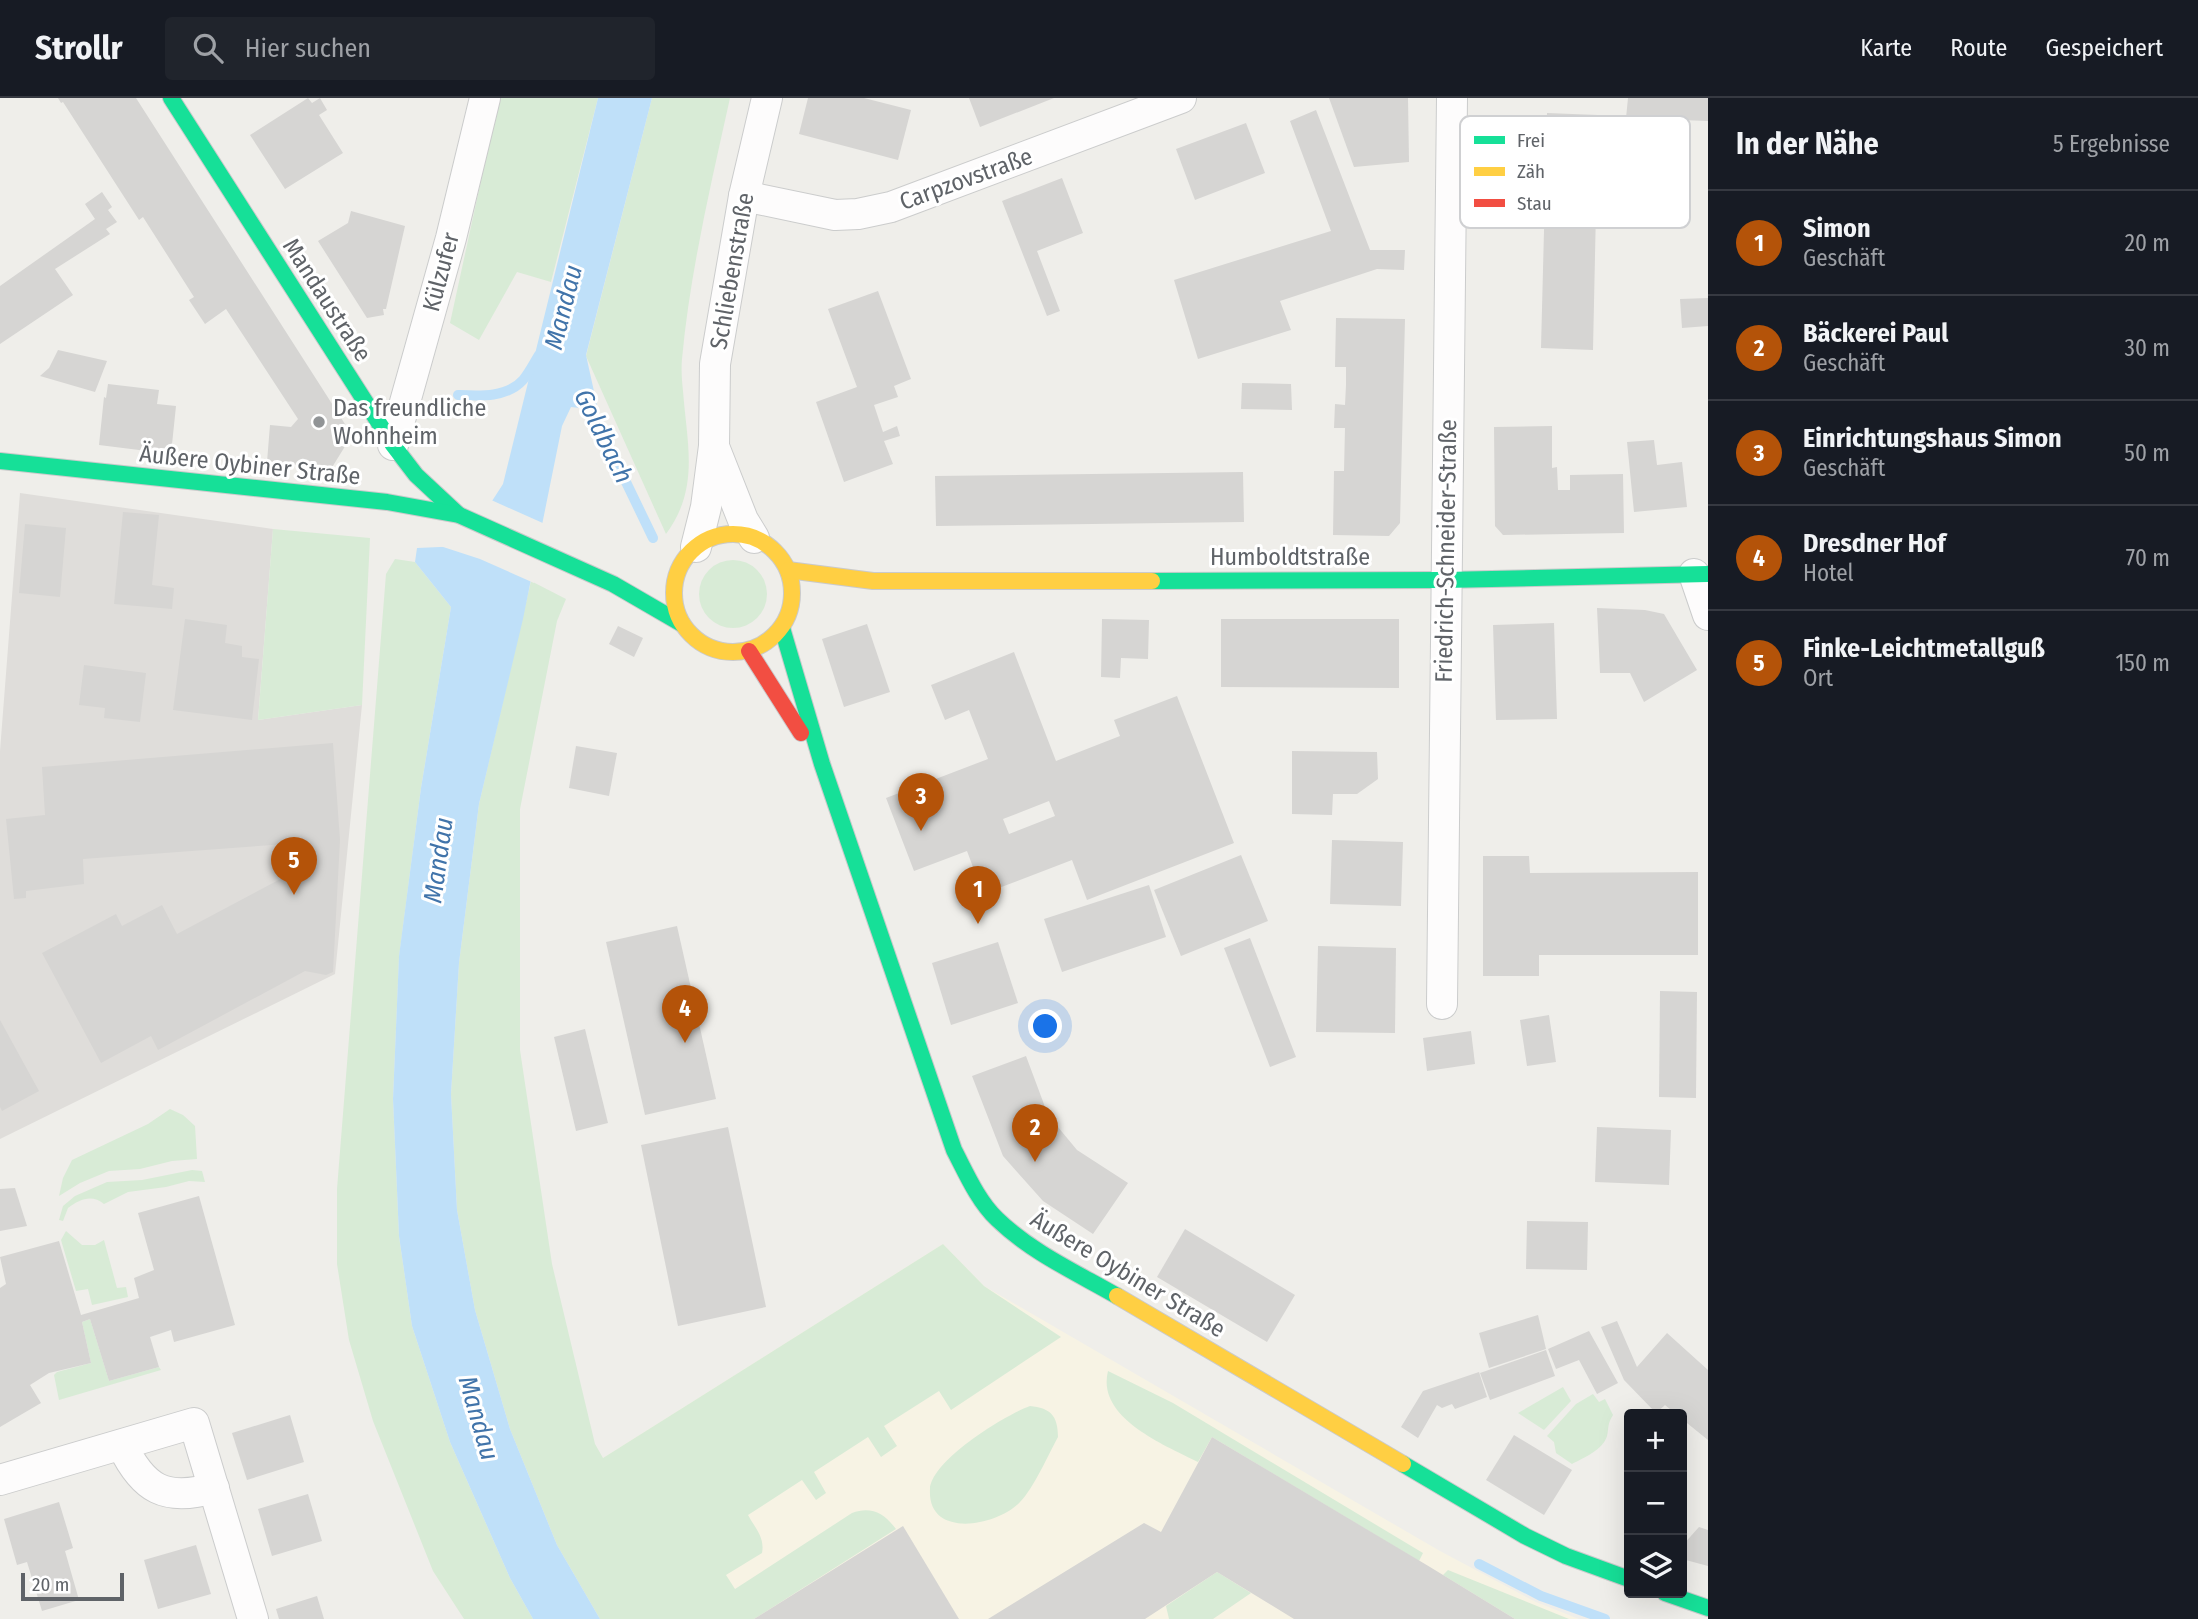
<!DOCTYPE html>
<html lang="de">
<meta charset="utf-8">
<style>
body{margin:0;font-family:"Fira Sans Condensed",sans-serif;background:#20242c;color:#f1f3f6}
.controls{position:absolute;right:21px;bottom:21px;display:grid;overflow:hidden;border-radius:7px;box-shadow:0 7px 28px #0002}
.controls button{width:63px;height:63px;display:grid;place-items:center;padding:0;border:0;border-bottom:2px solid #363941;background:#171b24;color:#f1f3f6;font:35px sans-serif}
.scale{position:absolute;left:21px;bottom:18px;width:103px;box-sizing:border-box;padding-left:7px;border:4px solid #5f6368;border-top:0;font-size:19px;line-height:24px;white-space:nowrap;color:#5f6368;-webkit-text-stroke:5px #fff;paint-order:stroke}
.you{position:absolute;left:1046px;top:929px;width:24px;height:24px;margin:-18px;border:5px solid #fff;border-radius:50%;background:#1a73e8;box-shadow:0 0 0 10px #1a73e833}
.badge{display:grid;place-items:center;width:46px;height:46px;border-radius:50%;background:#b45309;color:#fff;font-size:23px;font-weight:700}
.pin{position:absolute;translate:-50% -58px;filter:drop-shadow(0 2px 4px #0008)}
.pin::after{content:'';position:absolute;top:37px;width:24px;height:21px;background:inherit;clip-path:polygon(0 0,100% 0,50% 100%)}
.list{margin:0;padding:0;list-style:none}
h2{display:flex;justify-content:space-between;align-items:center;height:91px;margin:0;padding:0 28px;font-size:30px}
h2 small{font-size:23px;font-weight:400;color:#9ea1a6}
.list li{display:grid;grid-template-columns:46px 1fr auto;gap:21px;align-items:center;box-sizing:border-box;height:105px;padding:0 28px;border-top:2px solid #363941}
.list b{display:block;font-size:26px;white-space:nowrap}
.list p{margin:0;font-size:23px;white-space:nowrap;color:#9ea1a6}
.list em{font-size:23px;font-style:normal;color:#9ea1a6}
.icon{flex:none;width:38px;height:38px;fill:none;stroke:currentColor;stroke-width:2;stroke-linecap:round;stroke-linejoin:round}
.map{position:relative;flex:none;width:1708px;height:1521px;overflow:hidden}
header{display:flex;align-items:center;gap:42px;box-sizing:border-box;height:98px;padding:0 35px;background:#171b24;border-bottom:2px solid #363941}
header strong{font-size:33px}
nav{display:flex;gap:38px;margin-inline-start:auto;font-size:24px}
.search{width:490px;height:63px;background:#20242c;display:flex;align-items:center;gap:18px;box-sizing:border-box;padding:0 24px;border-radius:7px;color:#9ea1a6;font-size:26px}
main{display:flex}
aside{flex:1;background:#171b24}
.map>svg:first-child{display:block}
.commercial{fill:#f7f3e4}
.industrial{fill:#dfddda}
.green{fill:#d8ebd6}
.water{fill:#bfe0f9}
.pier{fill:#efeeea}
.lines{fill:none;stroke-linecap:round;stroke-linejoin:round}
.stream{stroke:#bfe0f9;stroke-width:10}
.building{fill:#d6d5d3;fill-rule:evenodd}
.street-casing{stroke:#cbcccc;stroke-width:32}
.fast-casing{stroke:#cacacb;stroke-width:18}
.slow-casing{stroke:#cacacb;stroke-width:18}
.jam-casing{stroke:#cacacb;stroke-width:18}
.street{stroke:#fdfcfc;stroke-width:30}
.fast{stroke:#16e098;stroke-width:16}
.slow{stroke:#ffcf43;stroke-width:16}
.jam{stroke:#f24e42;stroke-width:16}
.poi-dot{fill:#919496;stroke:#fff;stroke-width:2.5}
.labels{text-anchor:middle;stroke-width:6;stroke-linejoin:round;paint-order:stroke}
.street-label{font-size:24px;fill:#5f6368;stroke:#fff}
.poi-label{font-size:24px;fill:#5f6368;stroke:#fff;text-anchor:start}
.water-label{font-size:26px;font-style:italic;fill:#4174aa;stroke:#fff}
.key{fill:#fff;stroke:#cfd0d2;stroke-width:2}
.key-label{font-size:19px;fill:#5f6368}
</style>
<header>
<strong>Strollr</strong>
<div class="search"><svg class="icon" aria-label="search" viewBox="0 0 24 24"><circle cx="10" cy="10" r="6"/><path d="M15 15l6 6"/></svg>Hier suchen</div>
<nav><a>Karte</a><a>Route</a><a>Gespeichert</a></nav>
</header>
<main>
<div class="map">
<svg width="1708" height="1521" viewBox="0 0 1708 1521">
<rect width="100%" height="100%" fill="#efeeea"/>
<path class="commercial" d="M 943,1146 L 984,1188 L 1440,1453 L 1536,1504 L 1579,1521 L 689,1521 L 603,1360 Z"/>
<path class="industrial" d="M 20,395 L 273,431 L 258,622 L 362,607 L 335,876 L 0,1041 L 0,653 Z"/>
<g class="green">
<path d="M 499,0 L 598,0 L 551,184 L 517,174 L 479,242 L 450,225 Z"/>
<path d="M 652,0 L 730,0 C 711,86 690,174 682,261 C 681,272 682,283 683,293 C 687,346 700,390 666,436 L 586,258 Z"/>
<path d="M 273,431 L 370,440 L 362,607 L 258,622 Z"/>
<path d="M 395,461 L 415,464 L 451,509 L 421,690 L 399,859 L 393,1001 L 399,1138 L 412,1228 L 450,1344 L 510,1480 L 533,1521 L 464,1521 L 433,1473 L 373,1323 L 349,1242 L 337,1166 L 337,1091 L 386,476 Z"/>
<circle cx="733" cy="496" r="34"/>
<path d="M 531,483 L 566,501 L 557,523 L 520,711 L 520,952 L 552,1166 L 595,1346 L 603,1360 L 943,1146 L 984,1188 L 1061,1239 L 951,1312 L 939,1293 L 884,1328 L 897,1348 L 881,1359 L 868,1339 L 814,1374 L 826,1395 L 816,1402 L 802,1382 L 748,1417 C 755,1430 765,1439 762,1455 L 726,1477 L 735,1491 L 852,1415 C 871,1408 884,1415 896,1431 L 754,1521 L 600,1521 L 557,1447 L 510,1331 L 475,1212 L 457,1112 L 451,996 L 459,865 L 479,706 Z"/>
<path d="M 170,1011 L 183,1017 L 195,1028 L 197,1061 L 172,1063 L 140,1071 L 109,1073 L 80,1085 L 59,1098 L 63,1080 L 72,1062 L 148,1026 Z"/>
<path d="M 192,1072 L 202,1073 L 205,1084 L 189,1083 L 166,1089 L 128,1094 L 104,1106 C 92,1096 80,1101 68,1110 L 63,1123 L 59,1122 L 63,1108 L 75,1098 L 107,1084 L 142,1082 Z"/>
<path d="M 66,1133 L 82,1147 L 95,1147 L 104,1142 L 117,1190 L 126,1189 L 128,1199 L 92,1207 L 88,1191 L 76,1193 L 61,1142 Z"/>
<path d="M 90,1221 L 109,1283 L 159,1269 L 161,1272 L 59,1302 L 54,1277 L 57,1274 L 91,1265 L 82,1224 Z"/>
<path d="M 1108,1273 L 1173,1305 L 1423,1455 L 1419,1463 L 1212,1339 L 1198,1364 C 1165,1347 1096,1320 1108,1273 Z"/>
<path d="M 1563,1289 L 1571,1303 L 1544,1332 L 1518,1315 Z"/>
<path d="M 1593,1296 L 1599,1304 L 1605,1301 L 1613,1317 C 1607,1326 1609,1330 1607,1338 C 1603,1352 1583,1360 1572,1366 L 1556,1355 L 1554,1344 L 1547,1338 L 1576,1306 Z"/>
<path d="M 1030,1308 C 1050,1310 1058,1317 1058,1339 C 1048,1357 1034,1390 1020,1404 C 998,1428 927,1442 930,1391 C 931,1363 1004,1317 1030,1308 Z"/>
<path d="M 1448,1472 L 1569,1521 L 1515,1521 L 1443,1477 Z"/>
<path d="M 1217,1474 L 1251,1495 L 1213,1521 L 1169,1521 L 1166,1508 Z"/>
</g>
<path class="water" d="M 598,0 L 652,0 L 586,257 L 597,307 L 589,311 L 571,309 L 562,328 L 523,521 L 479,706 L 459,865 L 451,996 L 457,1112 L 475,1212 L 510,1331 L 557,1447 L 600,1521 L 533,1521 L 510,1480 L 450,1344 L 412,1228 L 399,1138 L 393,1001 L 399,858 L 421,690 L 451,509 L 415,464 L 417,450 L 463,448 L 503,386 Z"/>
<path class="pier" d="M 489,401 L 545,426 L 534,485 L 480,461 L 434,446 L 461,444 Z"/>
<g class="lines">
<g class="stream">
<path d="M 458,297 C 479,298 507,300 523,282 C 529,275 534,265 539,257"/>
<path d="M 584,297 L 653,440"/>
<path d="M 1479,1466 L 1541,1498 L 1605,1521"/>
</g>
</g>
<g class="building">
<path d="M 58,0 L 136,0 L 352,337 L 331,371 L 267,364 L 270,327 L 291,329 L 298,321 L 226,211 L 205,226 L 189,202 L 194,199 L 143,119 L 139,122 L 63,4 L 61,5 Z"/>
<path d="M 308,0 L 312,5 L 320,0 L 327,12 L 319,17 L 343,55 L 285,91 L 250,37 Z"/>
<path d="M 808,0 L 864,0 L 911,12 L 898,62 L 799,36 Z"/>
<path d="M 969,0 L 1054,0 L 980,29 Z"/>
<path d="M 1329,0 L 1408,0 L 1409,64 L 1354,69 Z"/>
<path d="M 1628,0 L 1708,0 L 1708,23 L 1626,20 Z"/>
<path d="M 1316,12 L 1370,152 L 1405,152 L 1404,172 L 1377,171 L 1280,203 L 1291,232 L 1198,261 L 1174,182 L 1331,133 L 1290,23 Z"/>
<path d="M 1547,15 L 1598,17 L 1593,252 L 1541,250 Z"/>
<path d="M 1246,25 L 1265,75 L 1195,102 L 1176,51 Z"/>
<path d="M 1062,80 L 1083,135 L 1037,153 L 1060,213 L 1047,218 L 1002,103 Z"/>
<path d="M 102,94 L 112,109 L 108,112 L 117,124 L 106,131 L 110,136 L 55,171 L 73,197 L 0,246 L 0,188 L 95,121 L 85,106 Z"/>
<path d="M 351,113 L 405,128 L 386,211 L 383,211 L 384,217 L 367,220 L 318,143 L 348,125 Z"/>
<path d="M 878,193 L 911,281 L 894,288 L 898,299 L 874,307 L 883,334 L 897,328 L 900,338 L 884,343 L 893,366 L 844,384 L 816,304 L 857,289 L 828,211 Z"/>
<path d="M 1708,200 L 1708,228 L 1682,230 L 1680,201 Z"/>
<path d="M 1336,220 L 1405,221 L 1400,425 L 1389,438 L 1333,437 L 1334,373 L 1344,373 L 1345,330 L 1334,330 L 1335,306 L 1345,307 L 1346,287 L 1346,269 L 1335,269 Z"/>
<path d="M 58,252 L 107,263 L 95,294 L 40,278 L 49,270 Z"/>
<path d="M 1242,285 L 1291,286 L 1292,312 L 1241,311 Z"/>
<path d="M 108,286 L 159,292 L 157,306 L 176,308 L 171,356 L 99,347 L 104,299 L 106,300 Z"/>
<path d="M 1552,328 L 1552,370 L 1557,369 L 1558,392 L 1570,392 L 1570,377 L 1623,376 L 1624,435 L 1503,437 L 1495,428 L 1494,329 Z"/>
<path d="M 1654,342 L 1657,367 L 1682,364 L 1687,409 L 1634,414 L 1627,344 Z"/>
<path d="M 1243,374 L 1244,424 L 936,428 L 935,378 Z"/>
<path d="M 123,414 L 159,417 L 152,487 L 174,490 L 172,511 L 114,506 Z"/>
<path d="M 25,426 L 66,430 L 60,499 L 19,495 Z"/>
<path d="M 1597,510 L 1645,512 L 1664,516 L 1697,572 L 1644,604 L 1630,575 L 1600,575 Z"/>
<path d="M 185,521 L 227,527 L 225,545 L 242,548 L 242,559 L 259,561 L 252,622 L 173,612 Z"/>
<path d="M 1102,521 L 1149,522 L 1148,561 L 1121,560 L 1120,580 L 1101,579 Z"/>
<path d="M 1221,521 L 1399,521 L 1399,590 L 1221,589 Z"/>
<path d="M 1554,525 L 1557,621 L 1496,622 L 1493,527 Z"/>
<path d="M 867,526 L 890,594 L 844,609 L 822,541 Z"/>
<path d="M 618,528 L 643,540 L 634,559 L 609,546 Z"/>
<path d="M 1014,554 L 1056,663 L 1120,638 L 1114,622 L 1177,598 L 1234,745 L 1087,802 L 1072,762 L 983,796 L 967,753 L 914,773 L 886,700 L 988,661 L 969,612 L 945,622 L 931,587 ZM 1049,703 L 1055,718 L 1009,736 L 1003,721 Z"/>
<path d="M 84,567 L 146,575 L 140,624 L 104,620 L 105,610 L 79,607 Z"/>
<path d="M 333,645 L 340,742 L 333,874 L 326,877 L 305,873 L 158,952 L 151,938 L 101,965 L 42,855 L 116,816 L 122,828 L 162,807 L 177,836 L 288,777 L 286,746 L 83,761 L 84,786 L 26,793 L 26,800 L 14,801 L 6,721 L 45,717 L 42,669 Z"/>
<path d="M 576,648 L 617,655 L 609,698 L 569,690 Z"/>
<path d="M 1292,653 L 1377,654 L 1378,681 L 1357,696 L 1333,696 L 1332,717 L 1292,716 Z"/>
<path d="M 1332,742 L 1403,744 L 1401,808 L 1330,806 Z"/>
<path d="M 1241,757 L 1268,823 L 1181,858 L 1154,792 Z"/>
<path d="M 1483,758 L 1529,758 L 1530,775 L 1698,774 L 1698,857 L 1539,857 L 1539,878 L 1483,878 Z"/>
<path d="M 1149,787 L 1166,839 L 1062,874 L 1044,821 Z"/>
<path d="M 677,828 L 716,1001 L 645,1017 L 606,844 Z"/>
<path d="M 1250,840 L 1296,959 L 1270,969 L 1224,850 Z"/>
<path d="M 998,844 L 1018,905 L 951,927 L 932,865 Z"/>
<path d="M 1318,848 L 1396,850 L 1395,935 L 1316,934 Z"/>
<path d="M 1660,893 L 1697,894 L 1696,1000 L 1659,999 Z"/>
<path d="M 1549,917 L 1556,964 L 1527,968 L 1520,922 Z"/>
<path d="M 0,922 L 39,993 L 2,1013 L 0,1009 Z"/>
<path d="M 585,931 L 608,1025 L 576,1033 L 554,939 Z"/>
<path d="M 1471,933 L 1475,966 L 1427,973 L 1423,940 Z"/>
<path d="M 1026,958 L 1048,1017 L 1077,1052 L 1128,1085 L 1093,1136 L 1043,1103 L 1003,1058 L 972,978 Z"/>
<path d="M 728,1029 L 766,1209 L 678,1228 L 641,1047 Z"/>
<path d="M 1597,1029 L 1671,1032 L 1669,1087 L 1595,1084 Z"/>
<path d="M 15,1090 L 27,1128 L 0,1133 L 0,1091 Z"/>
<path d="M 199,1098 L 235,1227 L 174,1244 L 171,1232 L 150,1239 L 159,1269 L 109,1283 L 90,1221 L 82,1224 L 91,1265 L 49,1275 L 30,1287 L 41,1305 L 0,1329 L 0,1190 L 6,1186 L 0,1159 L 59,1143 L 81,1217 L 139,1200 L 134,1180 L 154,1172 L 138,1115 Z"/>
<path d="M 1527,1123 L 1588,1124 L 1587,1172 L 1526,1171 Z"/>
<path d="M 1185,1131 L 1295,1197 L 1267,1244 L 1157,1179 Z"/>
<path d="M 1538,1217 L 1546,1251 L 1489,1270 L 1479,1235 Z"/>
<path d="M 1617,1223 L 1637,1269 L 1667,1235 L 1708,1272 L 1708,1342 L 1682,1321 L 1682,1316 L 1676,1316 L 1665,1307 L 1656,1315 L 1624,1282 L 1601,1229 Z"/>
<path d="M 1589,1233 L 1618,1285 L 1597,1296 L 1579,1262 L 1556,1271 L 1548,1251 Z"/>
<path d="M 1546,1252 L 1555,1278 L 1490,1302 L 1480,1275 Z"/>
<path d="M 1479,1274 L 1487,1299 L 1455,1311 L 1452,1306 L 1442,1310 L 1437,1307 L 1418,1340 L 1401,1329 L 1423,1293 Z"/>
<path d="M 290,1317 L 304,1364 L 247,1382 L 232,1335 Z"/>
<path d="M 1514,1337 L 1572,1372 L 1544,1417 L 1486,1382 Z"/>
<path d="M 1212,1339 L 1430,1469 L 1515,1521 L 1294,1521 L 1217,1474 L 1145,1521 L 988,1521 L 1144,1425 L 1161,1434 Z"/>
<path d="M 308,1396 L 322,1443 L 272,1458 L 258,1411 Z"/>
<path d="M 59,1404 L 73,1450 L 65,1453 L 79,1502 L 42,1513 L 27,1464 L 17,1467 L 4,1421 Z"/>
<path d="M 903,1428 L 959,1521 L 754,1521 Z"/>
<path d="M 1699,1429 L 1708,1432 L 1708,1468 L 1682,1461 L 1682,1448 Z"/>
<path d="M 196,1447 L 211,1496 L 158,1511 L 144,1462 Z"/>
<path d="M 317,1498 L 324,1521 L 279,1521 L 276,1511 Z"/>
</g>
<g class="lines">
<defs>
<g id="street">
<path d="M 744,98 L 835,117 L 858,116 L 891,109 L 1181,0"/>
<path d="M 393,347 L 451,140 L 485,0"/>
<path d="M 715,351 L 743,422 L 754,440"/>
<path d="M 696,449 L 706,409 L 714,348 L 715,266 L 744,98 L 767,0"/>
<path d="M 1694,476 L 1708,517"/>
<path d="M 1442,906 L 1452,0"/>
<path d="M 122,1347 C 143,1391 165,1404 214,1390"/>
<path d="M 0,1382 L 194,1325 L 253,1521"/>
</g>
<g id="fast">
<path d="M 171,0 L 393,347 L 416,377 L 459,417"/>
<path d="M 0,363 L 387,404 L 459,417 L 613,486 L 682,526"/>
<path d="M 1152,483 L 1445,482 L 1708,476"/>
<path d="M 782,530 L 822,666 L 954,1052 C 966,1075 978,1103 997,1121 C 1031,1154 1077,1175 1117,1198"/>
<path d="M 1403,1366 L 1525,1438 L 1566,1458 L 1629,1481"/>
<path d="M 1665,1495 L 1708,1510"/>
</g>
<g id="slow">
<circle cx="733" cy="495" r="59"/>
<path d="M 788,472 L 873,483 L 1152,483"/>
<path d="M 1117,1198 L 1403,1366"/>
</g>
<path id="jam" d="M 749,553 L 801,635"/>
</defs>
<use href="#street" class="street-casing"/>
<use href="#fast" class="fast-casing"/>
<use href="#slow" class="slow-casing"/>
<use href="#jam" class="jam-casing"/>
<use href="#street" class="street"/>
<use href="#fast" class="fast"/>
<use href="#slow" class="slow"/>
<use href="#jam" class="jam"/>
</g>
<circle class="poi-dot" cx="319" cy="324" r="7"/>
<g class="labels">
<g class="street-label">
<text transform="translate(966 81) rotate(-20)" y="8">Carpzovstraße</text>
<text transform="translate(732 173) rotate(-80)" y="8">Schliebenstraße</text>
<text transform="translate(441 174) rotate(-75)" y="8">Külzufer</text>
<text transform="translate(327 202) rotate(57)" y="8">Mandaustraße</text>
<text transform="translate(250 367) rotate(6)" y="8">Äußere Oybiner Straße</text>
<text transform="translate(1446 453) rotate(-89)" y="8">Friedrich-Schneider-Straße</text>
<text x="1290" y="467">Humboldtstraße</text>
<text transform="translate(1128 1176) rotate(31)" y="8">Äußere Oybiner Straße</text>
</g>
<g class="poi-label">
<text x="333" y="318">Das freundliche<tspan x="333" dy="28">Wohnheim</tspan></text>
</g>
<g class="water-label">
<text transform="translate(563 209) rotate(-76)" y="9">Mandau</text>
<text transform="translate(604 338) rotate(64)" y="9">Goldbach</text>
<text transform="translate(438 762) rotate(-82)" y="9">Mandau</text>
<text transform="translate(479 1320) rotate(74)" y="9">Mandau</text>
</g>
</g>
<rect x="1460" y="18" width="230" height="112" rx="10" class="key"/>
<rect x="1474" y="38" width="31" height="8" fill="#16e098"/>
<rect x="1474" y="69" width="31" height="9" fill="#ffcf43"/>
<rect x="1474" y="101" width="31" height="8" fill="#f24e42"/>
<g class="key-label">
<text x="1517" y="49">Frei</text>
<text x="1517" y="80">Zäh</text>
<text x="1517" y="112">Stau</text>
</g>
</svg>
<div class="controls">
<button>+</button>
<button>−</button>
<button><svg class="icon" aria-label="layers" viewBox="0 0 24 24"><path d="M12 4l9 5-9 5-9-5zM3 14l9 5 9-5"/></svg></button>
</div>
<div class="scale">20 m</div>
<div class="you"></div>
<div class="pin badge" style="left:978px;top:826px">1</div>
<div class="pin badge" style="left:1035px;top:1064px">2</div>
<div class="pin badge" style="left:921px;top:733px">3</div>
<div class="pin badge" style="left:685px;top:945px">4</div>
<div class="pin badge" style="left:294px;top:797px">5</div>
</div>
<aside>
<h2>In der Nähe<small>5 Ergebnisse</small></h2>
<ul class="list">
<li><span class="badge">1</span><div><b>Simon</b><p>Geschäft</p></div><em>20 m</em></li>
<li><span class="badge">2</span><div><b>Bäckerei Paul</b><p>Geschäft</p></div><em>30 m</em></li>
<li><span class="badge">3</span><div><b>Einrichtungshaus Simon</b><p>Geschäft</p></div><em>50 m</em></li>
<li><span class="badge">4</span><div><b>Dresdner Hof</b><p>Hotel</p></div><em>70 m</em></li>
<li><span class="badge">5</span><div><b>Finke-Leichtmetallguß</b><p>Ort</p></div><em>150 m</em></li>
</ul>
</aside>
</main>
